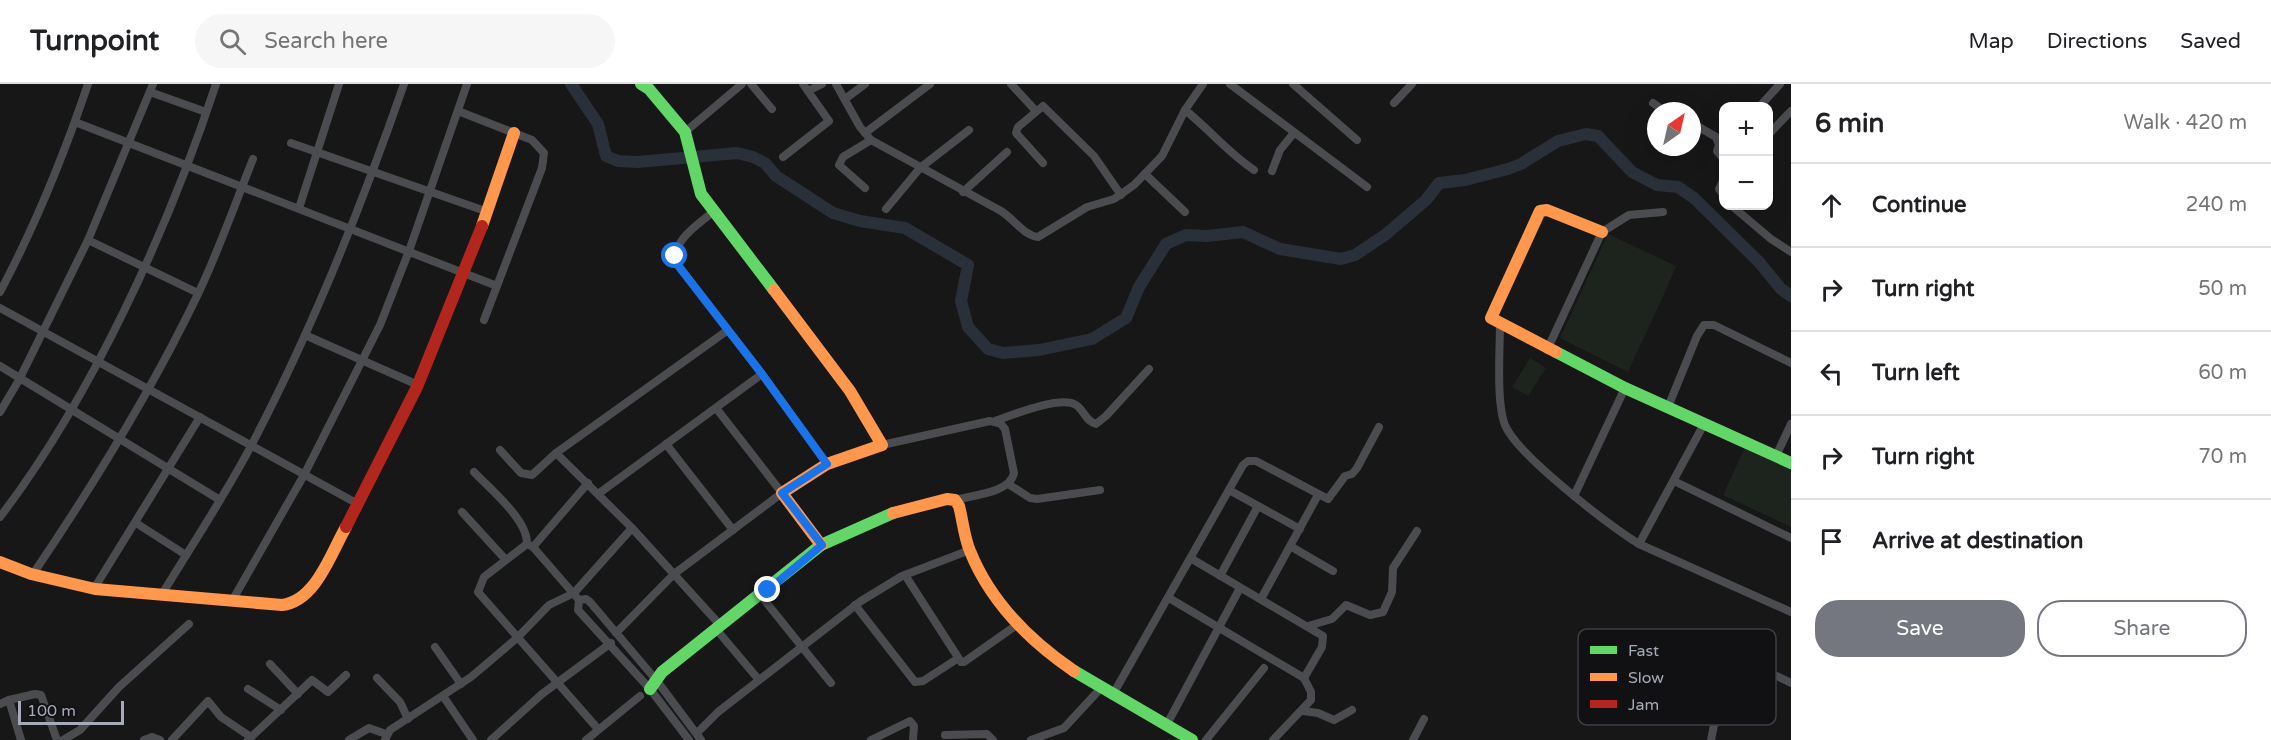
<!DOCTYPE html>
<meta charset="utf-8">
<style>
body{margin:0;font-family:"Varela Round",sans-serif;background:#f6f6f6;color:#202124}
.controls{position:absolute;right:18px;top:18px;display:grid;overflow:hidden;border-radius:12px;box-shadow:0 6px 24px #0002}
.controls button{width:54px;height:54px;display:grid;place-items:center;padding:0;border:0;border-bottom:2px solid #e0e0e0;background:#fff;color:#202124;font:30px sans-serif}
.compass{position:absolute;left:1647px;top:18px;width:54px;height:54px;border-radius:50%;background:#fff;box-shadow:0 6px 24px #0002;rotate:34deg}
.scale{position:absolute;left:18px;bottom:15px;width:106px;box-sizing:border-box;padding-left:6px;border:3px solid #a7aab8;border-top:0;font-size:16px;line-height:21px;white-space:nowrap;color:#a7aab8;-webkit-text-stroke:4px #111113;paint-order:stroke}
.stop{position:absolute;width:18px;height:18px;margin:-14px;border:4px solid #1a73e8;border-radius:50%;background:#fff}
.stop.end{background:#1a73e8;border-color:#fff;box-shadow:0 2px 6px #0008}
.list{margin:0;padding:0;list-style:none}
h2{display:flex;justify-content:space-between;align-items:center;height:78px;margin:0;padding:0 24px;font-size:26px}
h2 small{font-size:20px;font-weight:400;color:#757577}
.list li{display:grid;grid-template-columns:39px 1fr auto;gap:18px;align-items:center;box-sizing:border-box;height:84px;padding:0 24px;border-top:2px solid #e0e0e0}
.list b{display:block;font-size:22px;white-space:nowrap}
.list em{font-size:20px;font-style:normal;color:#757577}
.actions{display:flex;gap:12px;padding:18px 24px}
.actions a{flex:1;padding:14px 0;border:2px solid #757780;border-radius:24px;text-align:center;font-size:21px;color:#757780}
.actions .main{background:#757780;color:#fff}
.icon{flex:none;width:33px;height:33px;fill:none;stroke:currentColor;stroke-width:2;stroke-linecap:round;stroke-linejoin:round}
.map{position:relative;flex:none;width:1791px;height:656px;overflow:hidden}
header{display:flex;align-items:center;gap:36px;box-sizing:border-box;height:84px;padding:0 30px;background:#fff;border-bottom:2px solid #e0e0e0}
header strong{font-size:28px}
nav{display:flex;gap:33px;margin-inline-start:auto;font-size:21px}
.search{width:420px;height:54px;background:#f6f6f6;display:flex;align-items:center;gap:15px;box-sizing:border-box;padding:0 21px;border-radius:33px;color:#757577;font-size:22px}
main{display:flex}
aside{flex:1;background:#fff}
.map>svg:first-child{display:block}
.green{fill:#1d241e}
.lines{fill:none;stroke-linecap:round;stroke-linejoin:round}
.river{stroke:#293039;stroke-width:12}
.street{stroke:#4b4c50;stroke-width:8}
.fast{stroke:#63d668;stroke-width:12}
.slow{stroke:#ff974d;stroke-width:12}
.jam{stroke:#b3261e;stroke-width:12}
.route{stroke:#1a73e8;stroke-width:8}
.key{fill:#111113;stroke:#3e3f45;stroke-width:1.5}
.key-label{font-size:16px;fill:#a7aab8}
</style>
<header>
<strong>Turnpoint</strong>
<div class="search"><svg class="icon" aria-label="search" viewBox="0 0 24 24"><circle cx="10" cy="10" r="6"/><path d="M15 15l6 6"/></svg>Search here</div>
<nav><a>Map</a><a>Directions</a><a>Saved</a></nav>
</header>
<main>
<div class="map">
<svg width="1791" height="656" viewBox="0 0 1791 656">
<rect width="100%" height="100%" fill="#171717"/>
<g class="green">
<path d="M 1608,150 L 1676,182 C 1661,219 1644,252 1628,288 L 1560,254 Z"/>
<path d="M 1530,274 L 1546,284 L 1528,312 L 1512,303 Z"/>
<path d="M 1745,363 L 1791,384 L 1791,443 L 1723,411 Z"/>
</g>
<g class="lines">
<path class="river" d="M 571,0 L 598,40 L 606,72 L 618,77 L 638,78 L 737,69 L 753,73 L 765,79 L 776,92 L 833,129 L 860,137 L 905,144 L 968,181 L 961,217 L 968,243 L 988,265 L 1003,269 L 1039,266 L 1092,255 L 1126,234 L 1139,203 L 1166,160 L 1186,151 L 1207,152 L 1243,148 L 1280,165 L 1341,175 L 1355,171 L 1385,151 L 1426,116 L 1439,99 L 1465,96 L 1508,85 L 1521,80 L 1558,57 L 1586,50 L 1598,52 L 1632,88 L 1657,101 L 1678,103 L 1694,114 L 1759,178 L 1781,205 L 1791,212"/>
<g class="street">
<path d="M 751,0 L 772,25"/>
<path d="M 836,0 L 860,43 L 871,56 L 1001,127 C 1014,135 1023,151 1038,153 L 1087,123 L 1114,115 L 1134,101 L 1162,72 L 1185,26 L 1203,0"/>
<path d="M 1011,0 L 1035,26"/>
<path d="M 1230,0 L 1367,103"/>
<path d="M 1293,0 L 1357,56"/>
<path d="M 808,7 L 822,0"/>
<path d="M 150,8 L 206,28"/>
<path d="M 845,15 L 865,0"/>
<path d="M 1394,19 L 1412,0"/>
<path d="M 1653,19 L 1664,27"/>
<path d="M 1760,22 L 1780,0"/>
<path d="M 1185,26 C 1209,45 1228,69 1254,86"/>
<path d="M 458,27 L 532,56 L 544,69 L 542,84 L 484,236"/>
<path d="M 75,38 L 497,202"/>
<path d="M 1692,39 L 1716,53 L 1719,61 L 1717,67 L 1724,75"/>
<path d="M 685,48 L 742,0"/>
<path d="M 865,49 L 930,0"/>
<path d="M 1768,51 L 1791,27"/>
<path d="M 291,59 L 488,128"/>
<path d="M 783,73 L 829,37 L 803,0"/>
<path d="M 1043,79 L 1016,49 L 1018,43 L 1043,22 L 1094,72 L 1121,111"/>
<path d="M 1272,87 L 1280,66 L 1293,50"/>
<path d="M 1145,90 L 1185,128"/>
<path d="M 1724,95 L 1719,105 L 1724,112"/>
<path d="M 865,104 L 839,81 L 843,73 L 871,56"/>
<path d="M 963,108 L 1007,68"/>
<path d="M 1732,122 L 1771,155 L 1791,168"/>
<path d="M 299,124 L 339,0"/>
<path d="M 886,125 L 920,84 L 969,46"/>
<path d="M 714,127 C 698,141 670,157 677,180 L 762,290 L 827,380"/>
<path d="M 88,156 L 198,209"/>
<path d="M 0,208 C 35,142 64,71 88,0"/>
<path d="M 0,224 L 358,420"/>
<path d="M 1500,240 C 1500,265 1496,319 1505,341 C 1517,371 1610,442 1639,460 L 1791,528"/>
<path d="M 305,251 L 418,301"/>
<path d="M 1547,266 L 1602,148 L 1629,131 L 1663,128"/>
<path d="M 0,282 L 220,416"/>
<path d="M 1668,323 L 1697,252 L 1704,241 L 1714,241 L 1791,279"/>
<path d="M 0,328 L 19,296 L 88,156 L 153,0"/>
<path d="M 995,337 C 1012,331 1061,311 1076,321 C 1085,327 1085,337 1096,340 L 1106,332 L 1149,285"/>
<path d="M 666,360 L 733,446"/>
<path d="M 882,361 L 990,337 L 1001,340 L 1005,345 L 1014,389 C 1010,409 973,411 955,416"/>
<path d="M 500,366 L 521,389 L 532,391 L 556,369 L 728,246"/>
<path d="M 556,369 L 632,444 L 720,541"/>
<path d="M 1776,372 L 1791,340"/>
<path d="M 474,388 C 491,406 528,436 527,460"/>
<path d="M 1674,397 L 1791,454"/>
<path d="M 1008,400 L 1030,414 L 1037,415 L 1100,406"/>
<path d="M 1229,406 L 1300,445"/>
<path d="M 598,410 L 762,290"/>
<path d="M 1574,412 L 1625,304"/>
<path d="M 462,428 L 505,475"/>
<path d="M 0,433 C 92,313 169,143 216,0"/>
<path d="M 136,439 L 186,471"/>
<path d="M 1639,460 L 1704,340"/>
<path d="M 1290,462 L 1333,487"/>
<path d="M 533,463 L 588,399"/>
<path d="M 1192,475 L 1323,552 L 1322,563 L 1304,594"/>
<path d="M 33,490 C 94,400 151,308 198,210 C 219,166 235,120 253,75"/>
<path d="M 905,491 L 961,578 L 964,578 L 1018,540"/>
<path d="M 1220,492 L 1258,422"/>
<path d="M 95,503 L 200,333"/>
<path d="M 162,510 C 192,461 224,413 251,362 C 312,246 361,124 404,0"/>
<path d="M 761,512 L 831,599"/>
<path d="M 1169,514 L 1304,594 L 1311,608 L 1311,616 L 1273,656"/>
<path d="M 1261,515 L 1318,411"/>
<path d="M 579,516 L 533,463 L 527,460 L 484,493 L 478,508 L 598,645"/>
<path d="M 579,516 L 586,515 L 590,518 L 657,597 L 701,656"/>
<path d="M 579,516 L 578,526 L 650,605 L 689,656"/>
<path d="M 232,517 L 304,391 L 380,241 L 409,167 L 467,0"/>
<path d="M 855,521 L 915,598 L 923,597 L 957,575"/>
<path d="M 1308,542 L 1332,535 L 1346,521 L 1370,531 L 1383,528 L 1392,508 L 1393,484 L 1417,447"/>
<path d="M 716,545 L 759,596"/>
<path d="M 616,549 L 674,490 L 782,409 L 716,324"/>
<path d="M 435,563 L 461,600"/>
<path d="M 1742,575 L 1791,599"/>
<path d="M 270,580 L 298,610"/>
<path d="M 377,594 L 400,618 L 408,635"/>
<path d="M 1673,595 L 1711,636 L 1714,641 L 1711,656"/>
<path d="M 248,605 L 281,626"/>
<path d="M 443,612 L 473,656"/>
<path d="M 1112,612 L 1243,381 L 1248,377 L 1256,377 L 1328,415 L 1345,392 L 1352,390 L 1357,384 L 1379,343"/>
<path d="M 9,616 L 35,610 L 41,611 L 57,656"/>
<path d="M 0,620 L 9,616 L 21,656"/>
<path d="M 1303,627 L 1318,629 L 1334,636 L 1352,626"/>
<path d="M 1166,642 L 1240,504"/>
<path d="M 697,649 L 718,628 L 861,517 L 902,492 L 970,466"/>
<path d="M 945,651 L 987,650 L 993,656"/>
<path d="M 63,656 L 80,646 L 119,603 L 189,540"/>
<path d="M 144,656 L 152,653 L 160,656"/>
<path d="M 172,656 L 208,617 L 221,633 L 251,653"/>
<path d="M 248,656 L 312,596 L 328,608 L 346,591"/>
<path d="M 349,656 L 369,644 L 386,650"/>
<path d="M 385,656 L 390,646 L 471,593 L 517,554 L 549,521 L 574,509 L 632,444"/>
<path d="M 491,656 L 542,610 L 611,559"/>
<path d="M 586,656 L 640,612"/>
<path d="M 871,656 L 910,637 L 914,642 L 913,656"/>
<path d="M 1031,656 L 1064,644 L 1101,604"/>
<path d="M 1206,656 L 1264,584"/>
<path d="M 1413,656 L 1424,635"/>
</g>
<g class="fast">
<path d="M 641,0 L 649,5 L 685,48 L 701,110 L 774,206"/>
<path d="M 1556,268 L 1625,304 L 1791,379"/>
<path d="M 1074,587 L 1192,656"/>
<path d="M 650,605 L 662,588 L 821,461 L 893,429"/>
</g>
<g class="slow">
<path d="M 482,142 L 514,49"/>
<path d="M 774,206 L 850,307 L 882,361 L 827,380 L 782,409 L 821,461"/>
<path d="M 1556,268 L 1491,234 L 1540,127 L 1547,126 L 1602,148"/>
<path d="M 893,429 L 947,415 L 955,416 L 959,422 C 963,437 964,453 970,467 C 990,517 1030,557 1074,587"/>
<path d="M 0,478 L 31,490 L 95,505 L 282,521 C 316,517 331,469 346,443"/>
</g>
<path class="jam" d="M 346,443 L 417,303 L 482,142"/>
</g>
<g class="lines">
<path class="route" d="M 675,172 L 677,180 L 762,290 L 827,380 L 782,409 L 822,461 L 768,506"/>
</g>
<rect x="1578" y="545" width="198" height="96" rx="9" class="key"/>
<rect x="1590" y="562" width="27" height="8" fill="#63d668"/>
<rect x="1590" y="589" width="27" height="8" fill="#ff974d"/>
<rect x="1590" y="616" width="27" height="8" fill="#b3261e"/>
<g class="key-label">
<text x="1628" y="572">Fast</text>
<text x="1628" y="599">Slow</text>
<text x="1628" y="626">Jam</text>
</g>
</svg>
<div class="controls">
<button>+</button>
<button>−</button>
</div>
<svg class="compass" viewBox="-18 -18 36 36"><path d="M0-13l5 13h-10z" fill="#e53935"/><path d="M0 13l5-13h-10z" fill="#757577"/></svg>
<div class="scale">100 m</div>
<div class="stop" style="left:675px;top:172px"></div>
<div class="stop end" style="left:768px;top:506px"></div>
</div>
<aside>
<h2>6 min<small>Walk · 420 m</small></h2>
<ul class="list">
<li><svg class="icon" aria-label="ahead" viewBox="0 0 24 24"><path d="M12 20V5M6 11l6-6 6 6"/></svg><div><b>Continue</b></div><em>240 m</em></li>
<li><svg class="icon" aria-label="right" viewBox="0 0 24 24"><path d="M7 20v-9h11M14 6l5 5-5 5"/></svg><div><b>Turn right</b></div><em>50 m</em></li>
<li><svg class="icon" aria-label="left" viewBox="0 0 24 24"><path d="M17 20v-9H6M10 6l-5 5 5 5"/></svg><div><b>Turn left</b></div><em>60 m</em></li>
<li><svg class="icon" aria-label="right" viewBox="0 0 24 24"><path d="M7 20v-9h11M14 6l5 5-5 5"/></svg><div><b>Turn right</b></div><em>70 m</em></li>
<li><svg class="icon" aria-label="arrive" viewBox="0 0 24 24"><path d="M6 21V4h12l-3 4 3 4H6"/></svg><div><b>Arrive at destination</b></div></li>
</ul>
<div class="actions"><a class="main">Save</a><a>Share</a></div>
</aside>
</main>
